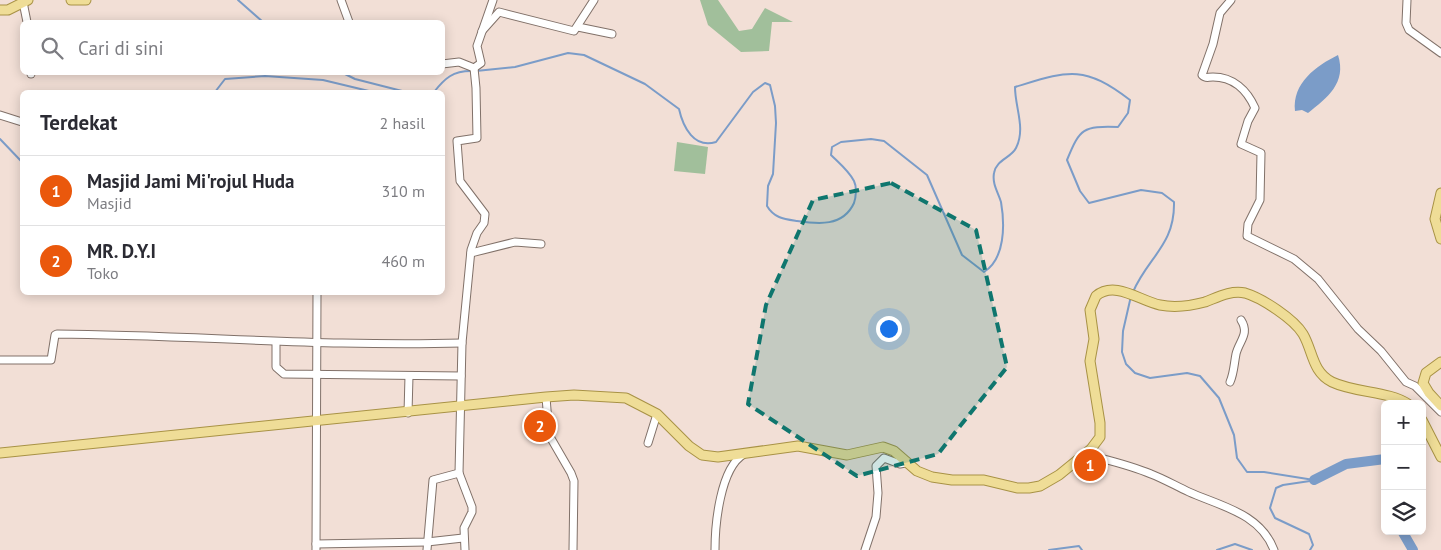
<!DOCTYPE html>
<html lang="id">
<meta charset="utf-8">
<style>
body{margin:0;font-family:"PT Sans",sans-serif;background:#f2f2f3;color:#2b2b33}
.controls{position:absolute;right:15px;bottom:15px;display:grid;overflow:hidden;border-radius:8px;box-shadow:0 2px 12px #0003}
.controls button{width:45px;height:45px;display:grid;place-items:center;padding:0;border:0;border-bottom:1px solid #e1e1e2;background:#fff;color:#2b2b33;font:25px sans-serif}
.you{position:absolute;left:888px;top:328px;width:18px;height:18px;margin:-12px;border:4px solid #fff;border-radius:50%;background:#1a73e8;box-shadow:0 0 0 8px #1a73e833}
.badge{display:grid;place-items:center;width:32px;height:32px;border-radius:50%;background:#ea580c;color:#fff;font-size:16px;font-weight:700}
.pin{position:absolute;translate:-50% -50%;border:2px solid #fff;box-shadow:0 1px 5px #0006}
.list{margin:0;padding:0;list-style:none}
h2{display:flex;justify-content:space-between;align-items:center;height:65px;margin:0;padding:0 20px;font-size:21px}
h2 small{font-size:16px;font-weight:400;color:#7c7c81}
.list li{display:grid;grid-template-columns:32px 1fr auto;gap:15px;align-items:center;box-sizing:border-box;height:70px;padding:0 20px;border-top:1px solid #e1e1e2}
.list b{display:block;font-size:19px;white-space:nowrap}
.list p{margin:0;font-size:16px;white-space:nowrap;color:#7c7c81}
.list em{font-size:16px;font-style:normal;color:#7c7c81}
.icon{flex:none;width:28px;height:28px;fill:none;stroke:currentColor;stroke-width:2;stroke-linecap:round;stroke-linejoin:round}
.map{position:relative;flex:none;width:1441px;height:550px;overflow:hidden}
.search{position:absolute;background:#fff;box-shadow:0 2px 12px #0003;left:20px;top:20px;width:425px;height:55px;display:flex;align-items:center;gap:12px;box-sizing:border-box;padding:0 18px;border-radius:8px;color:#7c7c81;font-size:19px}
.panel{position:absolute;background:#fff;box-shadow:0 2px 12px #0003;left:20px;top:90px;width:425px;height:205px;border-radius:8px}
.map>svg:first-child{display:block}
.green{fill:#a1bf9b}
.water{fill:#7b9cc8}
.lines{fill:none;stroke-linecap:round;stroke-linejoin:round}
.stream{stroke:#7b9cc8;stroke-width:2}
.river{stroke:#7b9cc8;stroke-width:10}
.minor-casing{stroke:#817169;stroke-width:9}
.major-casing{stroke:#a89245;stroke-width:11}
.minor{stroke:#fff;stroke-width:7}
.major{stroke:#efdd97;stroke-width:9}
.marked{fill:#0f766e;fill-opacity:0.2;stroke:#0f766e;stroke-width:4;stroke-dasharray:10 6;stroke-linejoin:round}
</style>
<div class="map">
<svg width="1441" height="550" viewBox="0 0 1441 550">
<rect width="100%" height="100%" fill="#f2dfd6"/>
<g class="green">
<path d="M 700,0 L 718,0 L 739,31 L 752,29 L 765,8 L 793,22 L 772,22 L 769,51 L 741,52 L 708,25 Z"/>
<path d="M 677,142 L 708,147 L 705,174 L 674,171 Z"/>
</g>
<path class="water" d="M 1338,55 C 1347,83 1327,98 1308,113 L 1302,110 L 1295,111 C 1292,83 1316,66 1338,55 Z"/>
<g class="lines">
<g class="stream">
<path d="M 238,0 L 263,22"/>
<path d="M 476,71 L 515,67 L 568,53 L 584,55 L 645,84 L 679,109 C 683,127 694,149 716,142 L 753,92 L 765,83 L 770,85 L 775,106 L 776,123 L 773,174 L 768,186 L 767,206 C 774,218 784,219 797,221 C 818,224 843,227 854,203 C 856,197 857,187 854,181 C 849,171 839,163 831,155 L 832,147 L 841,142 L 871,139 L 884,141 L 927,175 L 962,255 L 984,272 C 1005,259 1005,225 1001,202 C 998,192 992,184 994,173 C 996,160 1011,158 1016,148 C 1026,128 1015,108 1015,87 C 1068,71 1083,64 1130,100 L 1128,113 L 1118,127 C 1083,126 1080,128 1067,160 L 1080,191 L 1089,203 L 1141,190 L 1162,193 L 1174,202 C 1175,245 1148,257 1133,292"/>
<path d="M 341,72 L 355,79 L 406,92"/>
<path d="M 215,92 L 225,79 L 265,76 L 323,80 L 373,92"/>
<path d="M 434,92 C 445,78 453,71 471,71"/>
<path d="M 0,139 L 22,162"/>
<path d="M 1131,296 L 1123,331 L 1122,352 L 1126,364 L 1135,373 L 1150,378 L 1187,373 L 1200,376 L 1219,398 L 1234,435 L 1237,458 L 1247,472 L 1264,472 L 1314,480"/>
<path d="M 1049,550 L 1079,546 L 1082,550"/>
<path d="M 1217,550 L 1235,544 L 1252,550"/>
<path d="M 1310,550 L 1313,545 L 1309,534 L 1275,518 L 1270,508 L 1276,488 L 1283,485 L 1310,481"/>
</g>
<g class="river">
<path d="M 1314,480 L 1346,464 L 1385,459"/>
<path d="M 1402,531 L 1413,550"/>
</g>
<defs>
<g id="minor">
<path d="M 341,0 L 349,22"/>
<path d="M 1231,0 L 1220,13 L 1213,44 L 1202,75 C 1206,79 1207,77 1213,77 C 1233,77 1247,90 1255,108 L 1248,121 L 1241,144 L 1261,153 L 1260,200 L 1248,224 L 1247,236 L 1294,259 L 1318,279 L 1358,329 L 1381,351 L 1406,382 L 1415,386 L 1441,412"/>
<path d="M 1407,0 L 1406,23 L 1409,30 L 1441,53"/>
<path d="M 23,2 L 27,22"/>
<path d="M 578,27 L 612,34"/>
<path d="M 482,31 L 499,12 L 574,31 L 594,0"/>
<path d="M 442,64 L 459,62 L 474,68"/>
<path d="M 474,68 L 481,63 L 477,46 L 493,0"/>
<path d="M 31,74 L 31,72"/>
<path d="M 0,115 L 22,122"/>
<path d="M 471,253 L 515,242 L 541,244"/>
<path d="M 276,342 L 276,367 L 284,374 L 461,376"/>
<path d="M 0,360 L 51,360 L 55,335 L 57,334 C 192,335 327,347 462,343"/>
<path d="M 1230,382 C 1234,373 1234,364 1236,354 C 1239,341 1250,334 1241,320"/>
<path d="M 546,397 L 549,435 L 571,473 L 574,481 L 573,550"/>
<path d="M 408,413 L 409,376"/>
<path d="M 648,443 L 657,414"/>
<path d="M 1085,454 C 1107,460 1130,465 1151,474 C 1164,479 1176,486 1189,492 C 1220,506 1260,513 1274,550"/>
<path d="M 316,544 L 427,542 L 463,538"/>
<path d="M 316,550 L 317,292"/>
<path d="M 427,550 L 433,480 L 459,473"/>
<path d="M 465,550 L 464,528 L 472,512 L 472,507 L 459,473 L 462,343 L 471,250 L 477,233 L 484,223 L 485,214 L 460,181 L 457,141 L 477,138 L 476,88 L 474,68"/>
<path d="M 715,550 C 715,525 720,468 744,454"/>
<path d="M 865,550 L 876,517 L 878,493 L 876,466 L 884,458 L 900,464 L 905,463"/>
</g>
<g id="major">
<path d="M 71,0 L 86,0"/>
<path d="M 0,10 L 8,10 L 28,0"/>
<path d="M 1441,193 L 1435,219 L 1441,239"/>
<path d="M 1441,362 L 1426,373 L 1423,383 L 1429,393 L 1441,406"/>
<path d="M 1422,420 L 1441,457"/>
<path d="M 0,453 L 546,397 L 574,395 L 626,398 L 657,414 L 689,446 L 702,455 L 718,457 L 798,446 L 847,455 L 883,447 L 894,451 L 917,471 L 932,477 L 952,480 L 984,480 L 1017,488 L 1029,488 L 1040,486 L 1059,475 L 1091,449 L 1100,437 L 1100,423 L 1090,361 L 1094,339 L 1090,310 L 1096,296 C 1115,280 1140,301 1160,305 C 1175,308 1190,306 1205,302 C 1218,297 1231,290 1245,293 C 1262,298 1294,319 1303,334 C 1313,351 1312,372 1332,382 C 1355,393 1389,391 1408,404"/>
</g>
</defs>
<use href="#minor" class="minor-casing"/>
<use href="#major" class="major-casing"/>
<use href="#minor" class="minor"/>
<use href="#major" class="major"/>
</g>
<path class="marked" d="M 891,183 L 976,230 L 1007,367 L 938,454 L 857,476 L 748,404 L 766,305 L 813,200 Z"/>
</svg>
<div class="controls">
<button>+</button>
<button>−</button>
<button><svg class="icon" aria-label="layers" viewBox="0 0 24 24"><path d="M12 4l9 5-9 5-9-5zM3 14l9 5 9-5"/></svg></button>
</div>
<div class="you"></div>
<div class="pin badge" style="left:1090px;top:465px">1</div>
<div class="pin badge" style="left:540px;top:426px">2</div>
<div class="search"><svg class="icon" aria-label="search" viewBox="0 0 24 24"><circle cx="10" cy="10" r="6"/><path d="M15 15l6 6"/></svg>Cari di sini</div>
<section class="panel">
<h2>Terdekat<small>2 hasil</small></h2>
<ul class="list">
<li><span class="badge">1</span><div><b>Masjid Jami Mi'rojul Huda</b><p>Masjid</p></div><em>310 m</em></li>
<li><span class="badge">2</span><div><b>MR. D.Y.I</b><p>Toko</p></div><em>460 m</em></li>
</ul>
</section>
</div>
